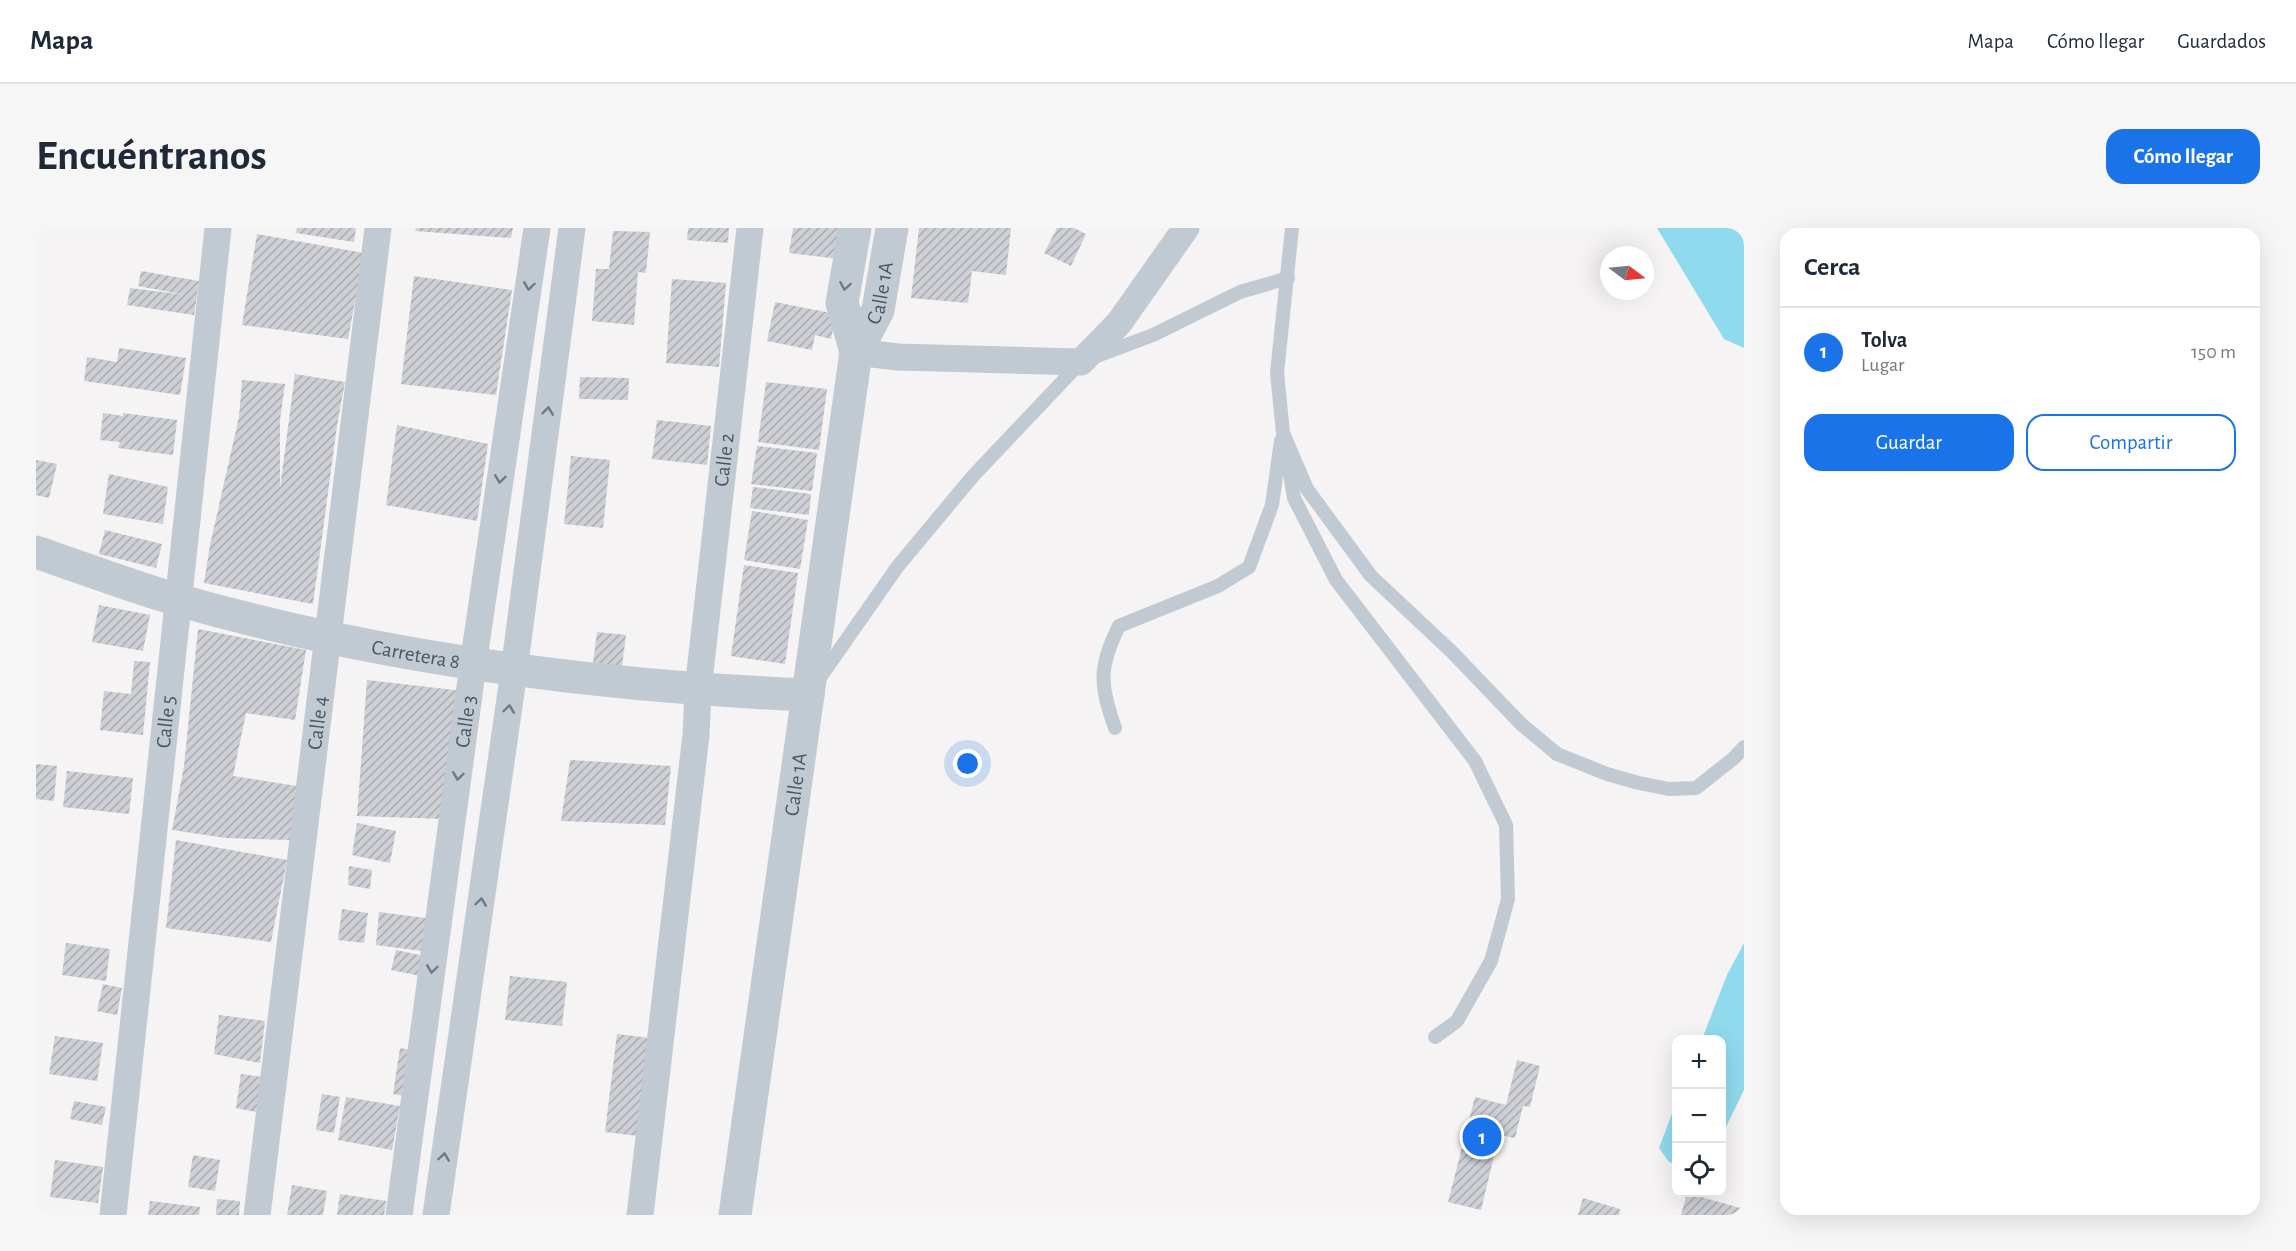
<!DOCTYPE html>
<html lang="es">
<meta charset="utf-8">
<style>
body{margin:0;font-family:"Alegreya Sans",sans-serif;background:#f6f6f7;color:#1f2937}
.controls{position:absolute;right:18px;bottom:18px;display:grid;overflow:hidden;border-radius:12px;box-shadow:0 6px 24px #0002}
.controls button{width:54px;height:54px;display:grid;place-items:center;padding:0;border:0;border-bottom:2px solid #e0e1e3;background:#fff;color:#1f2937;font:30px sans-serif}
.compass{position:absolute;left:1564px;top:18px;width:54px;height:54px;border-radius:50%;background:#fff;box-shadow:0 6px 24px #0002;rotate:106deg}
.you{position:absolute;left:932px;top:536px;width:21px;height:21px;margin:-15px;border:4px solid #fff;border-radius:50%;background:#1a73e8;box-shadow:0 0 0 9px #1a73e833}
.badge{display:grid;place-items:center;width:39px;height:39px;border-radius:50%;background:#1a73e8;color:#fff;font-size:20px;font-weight:700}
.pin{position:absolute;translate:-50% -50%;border:3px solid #fff;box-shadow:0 2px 6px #0006}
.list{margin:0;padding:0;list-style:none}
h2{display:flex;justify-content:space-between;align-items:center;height:78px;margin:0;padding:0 24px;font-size:26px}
h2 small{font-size:20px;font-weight:400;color:#747a83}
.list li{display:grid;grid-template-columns:39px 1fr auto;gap:18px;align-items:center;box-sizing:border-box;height:90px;padding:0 24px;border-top:2px solid #e0e1e3}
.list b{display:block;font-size:22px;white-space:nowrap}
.list p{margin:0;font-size:20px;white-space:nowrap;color:#747a83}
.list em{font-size:20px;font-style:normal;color:#747a83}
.actions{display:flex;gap:12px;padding:18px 24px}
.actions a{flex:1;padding:14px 0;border:2px solid #1a73e8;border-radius:18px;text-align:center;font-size:21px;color:#1a73e8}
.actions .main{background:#1a73e8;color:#fff}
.icon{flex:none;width:33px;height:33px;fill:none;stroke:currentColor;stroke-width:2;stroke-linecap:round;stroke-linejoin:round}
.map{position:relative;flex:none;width:1708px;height:987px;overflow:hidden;border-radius:18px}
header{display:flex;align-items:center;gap:36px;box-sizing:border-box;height:84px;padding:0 30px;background:#fff;border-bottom:2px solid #e0e1e3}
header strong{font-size:28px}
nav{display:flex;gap:33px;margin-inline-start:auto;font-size:21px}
.intro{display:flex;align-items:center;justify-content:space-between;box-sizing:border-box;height:144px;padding:0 36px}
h1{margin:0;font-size:42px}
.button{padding:15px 27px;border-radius:18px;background:#1a73e8;color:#fff;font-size:21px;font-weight:700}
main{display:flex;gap:36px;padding:0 36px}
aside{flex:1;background:#fff;border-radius:18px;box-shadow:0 6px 24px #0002}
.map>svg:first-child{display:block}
.water{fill:#90daee}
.building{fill:url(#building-hatch)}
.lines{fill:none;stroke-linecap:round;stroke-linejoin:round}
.service{stroke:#c1cad2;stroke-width:14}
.minor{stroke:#c1cad2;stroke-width:27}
.tertiary{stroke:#c1cad2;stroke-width:33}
.oneway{stroke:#6e7983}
.labels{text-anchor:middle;stroke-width:4.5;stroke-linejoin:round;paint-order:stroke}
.street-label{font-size:21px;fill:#4a5661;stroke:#fff}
</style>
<header>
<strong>Mapa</strong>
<nav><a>Mapa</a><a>Cómo llegar</a><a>Guardados</a></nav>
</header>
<div class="intro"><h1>Encuéntranos</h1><a class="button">Cómo llegar</a></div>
<main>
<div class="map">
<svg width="1708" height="987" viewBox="0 0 1708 987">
<defs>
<pattern id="building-hatch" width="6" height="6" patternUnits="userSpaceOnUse" patternTransform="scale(1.5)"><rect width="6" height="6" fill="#cdcfd5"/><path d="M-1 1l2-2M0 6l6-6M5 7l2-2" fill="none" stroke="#a8abb0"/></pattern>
</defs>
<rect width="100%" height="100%" fill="#f5f3f3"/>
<g class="water">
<path d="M 1621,0 L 1708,0 L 1708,120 L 1688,111 Z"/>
<path d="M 1708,715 L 1708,862 L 1686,907 L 1686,812 L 1666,811 L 1691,747 Z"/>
<path d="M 1640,875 L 1640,936 L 1633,934 L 1623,920 Z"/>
</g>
<g class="building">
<path d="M 261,0 L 320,0 L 318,14 L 260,5 Z"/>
<path d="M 380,0 L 477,0 L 475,10 L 379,3 Z"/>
<path d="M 652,0 L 693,0 L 692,15 L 651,12 Z"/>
<path d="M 757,0 L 808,0 L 804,31 L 753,25 Z"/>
<path d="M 883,0 L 975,0 L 970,47 L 936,43 L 932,75 L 875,70 Z"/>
<path d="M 1021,0 L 1038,0 L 1050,6 L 1035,38 L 1008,25 Z"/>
<path d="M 577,3 L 614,4 L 610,45 L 602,44 L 598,97 L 556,93 L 560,41 L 573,41 Z"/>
<path d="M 221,6 L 328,25 L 312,111 L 206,97 Z"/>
<path d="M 105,43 L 163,53 L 158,87 L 91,77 L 94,60 L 150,67 L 102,58 Z"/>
<path d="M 378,48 L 476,62 L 460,167 L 365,156 Z"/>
<path d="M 636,51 L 690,55 L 683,139 L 630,135 Z"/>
<path d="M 739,74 L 800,86 L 795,111 L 779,107 L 776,122 L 731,113 Z"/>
<path d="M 83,120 L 150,130 L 144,167 L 48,153 L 51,129 L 81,134 Z"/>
<path d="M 259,146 L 309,154 L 301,198 L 277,376 L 168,355 L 174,317 L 203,189 L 206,152 L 249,156 L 244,192 L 244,260 Z"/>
<path d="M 544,149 L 593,150 L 592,172 L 543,171 Z"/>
<path d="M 730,154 L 791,161 L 783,222 L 722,214 Z"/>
<path d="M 67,185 L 87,188 L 87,185 L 141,192 L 137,227 L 82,220 L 84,214 L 64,212 Z"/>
<path d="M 621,192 L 675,198 L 671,237 L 616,231 Z"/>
<path d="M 361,197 L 452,216 L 441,293 L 350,277 Z"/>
<path d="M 721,218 L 781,225 L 776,263 L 715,256 Z"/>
<path d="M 535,228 L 574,232 L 567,300 L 528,296 Z"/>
<path d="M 0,232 L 21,236 L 13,270 L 0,267 Z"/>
<path d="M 73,246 L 132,259 L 127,296 L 67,286 Z"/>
<path d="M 717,259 L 775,266 L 773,287 L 714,280 Z"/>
<path d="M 716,283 L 772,292 L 764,341 L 708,332 Z"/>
<path d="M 69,302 L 126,316 L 120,340 L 63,326 Z"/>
<path d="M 708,337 L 762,345 L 749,436 L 695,428 Z"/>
<path d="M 63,377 L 114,387 L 107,423 L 56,414 Z"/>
<path d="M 162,401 L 270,422 L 259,492 L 210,485 L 197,548 L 261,558 L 254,612 L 190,610 L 136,602 L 148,538 Z"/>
<path d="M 561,404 L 590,407 L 586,439 L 557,435 Z"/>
<path d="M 98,433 L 114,434 L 107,507 L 64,502 L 68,463 L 95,466 Z"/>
<path d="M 331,452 L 427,463 L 408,591 L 321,588 Z"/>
<path d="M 534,532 L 635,538 L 629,597 L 525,593 Z"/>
<path d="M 0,536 L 21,538 L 18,573 L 0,571 Z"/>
<path d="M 31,543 L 97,550 L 93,586 L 27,579 Z"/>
<path d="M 321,595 L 360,603 L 354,635 L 316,627 Z"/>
<path d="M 140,612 L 251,632 L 235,714 L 130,700 Z"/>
<path d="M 313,638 L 336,642 L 334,661 L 312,657 Z"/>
<path d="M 306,681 L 332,685 L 328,715 L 302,712 Z"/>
<path d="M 343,684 L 397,691 L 394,724 L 340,717 Z"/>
<path d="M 30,715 L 74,721 L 70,753 L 26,747 Z"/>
<path d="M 360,722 L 393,729 L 389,749 L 355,742 Z"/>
<path d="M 474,748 L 531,754 L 526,798 L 469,792 Z"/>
<path d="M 67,756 L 86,760 L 81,787 L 61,783 Z"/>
<path d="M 183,787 L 229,793 L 224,835 L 178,826 Z"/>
<path d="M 581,806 L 614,810 L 602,908 L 569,904 Z"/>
<path d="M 19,808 L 67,815 L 61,853 L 13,846 Z"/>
<path d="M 364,820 L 382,823 L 375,869 L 357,866 Z"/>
<path d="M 1481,832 L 1504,838 L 1494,879 L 1487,878 L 1479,910 L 1463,907 L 1445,982 L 1412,974 L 1439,869 L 1470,877 Z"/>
<path d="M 205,846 L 226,849 L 220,884 L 200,880 Z"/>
<path d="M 286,866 L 304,869 L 298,905 L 280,902 Z"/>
<path d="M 310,869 L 364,878 L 356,922 L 302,912 Z"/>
<path d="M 38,873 L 70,879 L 66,897 L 34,891 Z"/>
<path d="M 157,927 L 184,932 L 179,963 L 152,959 Z"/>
<path d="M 19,932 L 67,939 L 62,975 L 14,969 Z"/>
<path d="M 256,957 L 291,963 L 287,987 L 251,987 Z"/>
<path d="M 1651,965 L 1708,981 L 1708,987 L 1645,987 Z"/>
<path d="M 304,966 L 350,973 L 348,987 L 301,987 Z"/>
<path d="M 1547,970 L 1584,981 L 1583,987 L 1542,987 Z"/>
<path d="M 181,971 L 204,973 L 203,987 L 180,987 Z"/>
<path d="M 114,973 L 164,979 L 163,987 L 112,987 Z"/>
</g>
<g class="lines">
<g class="service">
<path d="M 1256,0 L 1241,145 L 1247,205 L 1271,261 L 1335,348 L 1416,424 L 1485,496 L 1521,526 L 1571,546 L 1603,555 L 1633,561 L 1660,560 L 1698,530 L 1708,519"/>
<path d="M 1251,228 L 1258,270 L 1300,352 L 1439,533 L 1470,597 L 1472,671 L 1455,733 L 1421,793 L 1399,809"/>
<path d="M 783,451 L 862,338 L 937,248 L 1045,134 L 1117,107 L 1204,64 L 1252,50"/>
<path d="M 1079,500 C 1064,457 1062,440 1083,398 L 1182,358 L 1213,339 L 1236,277 L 1245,213"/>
</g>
<g class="minor">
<path d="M 820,124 L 862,129 L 1045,134 L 1083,95 L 1150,0"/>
<path id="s1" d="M 77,987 L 182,0"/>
<path id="s2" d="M 221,987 L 342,0"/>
<path id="s3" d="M 363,987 L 437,437 L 501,0"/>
<path d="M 400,987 L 478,443 L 536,0"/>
<path id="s4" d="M 604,987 L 660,507 L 662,462 L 714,0"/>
</g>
<g class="tertiary">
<path d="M 819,0 L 806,75 L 820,124"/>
<path id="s5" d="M 0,324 C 47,340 94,358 142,372 C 347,431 559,458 772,467"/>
<path id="s6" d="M 699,987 L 820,124 L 842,82 L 856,0"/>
</g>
</g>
<defs><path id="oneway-chevron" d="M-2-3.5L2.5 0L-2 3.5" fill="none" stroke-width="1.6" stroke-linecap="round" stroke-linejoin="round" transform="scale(1.5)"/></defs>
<g class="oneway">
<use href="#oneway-chevron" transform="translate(493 58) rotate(98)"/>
<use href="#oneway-chevron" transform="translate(809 58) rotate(100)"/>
<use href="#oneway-chevron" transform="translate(512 183) rotate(-83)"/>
<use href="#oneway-chevron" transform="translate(464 251) rotate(98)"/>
<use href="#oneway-chevron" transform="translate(473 481) rotate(-82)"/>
<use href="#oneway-chevron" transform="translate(422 548) rotate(98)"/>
<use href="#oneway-chevron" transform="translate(445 674) rotate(-82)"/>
<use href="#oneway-chevron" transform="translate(396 741) rotate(98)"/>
<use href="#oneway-chevron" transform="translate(408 929) rotate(-82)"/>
</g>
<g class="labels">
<g class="street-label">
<text dy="7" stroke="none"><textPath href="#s6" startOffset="936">Calle 1A</textPath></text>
<text dy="7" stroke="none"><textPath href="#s4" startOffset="760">Calle 2</textPath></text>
<text dy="7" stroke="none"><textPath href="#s5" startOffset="394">Carretera 8</textPath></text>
<text dy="7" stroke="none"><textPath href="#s1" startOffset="496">Calle 5</textPath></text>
<text dy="7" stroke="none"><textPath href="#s3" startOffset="498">Calle 3</textPath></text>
<text dy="7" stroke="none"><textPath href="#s2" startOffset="496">Calle 4</textPath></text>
<text dy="7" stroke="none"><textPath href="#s6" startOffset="435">Calle 1A</textPath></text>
</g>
</g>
</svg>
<div class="controls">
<button>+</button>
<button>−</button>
<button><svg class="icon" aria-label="locate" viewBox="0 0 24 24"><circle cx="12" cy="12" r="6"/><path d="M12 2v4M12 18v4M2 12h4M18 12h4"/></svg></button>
</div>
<svg class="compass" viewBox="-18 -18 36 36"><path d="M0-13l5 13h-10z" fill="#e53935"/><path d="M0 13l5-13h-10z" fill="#747a83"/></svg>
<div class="you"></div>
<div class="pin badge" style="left:1446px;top:909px">1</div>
</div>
<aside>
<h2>Cerca<small></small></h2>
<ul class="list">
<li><span class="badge">1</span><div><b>Tolva</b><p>Lugar</p></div><em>150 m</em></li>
</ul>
<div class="actions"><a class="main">Guardar</a><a>Compartir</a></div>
</aside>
</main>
